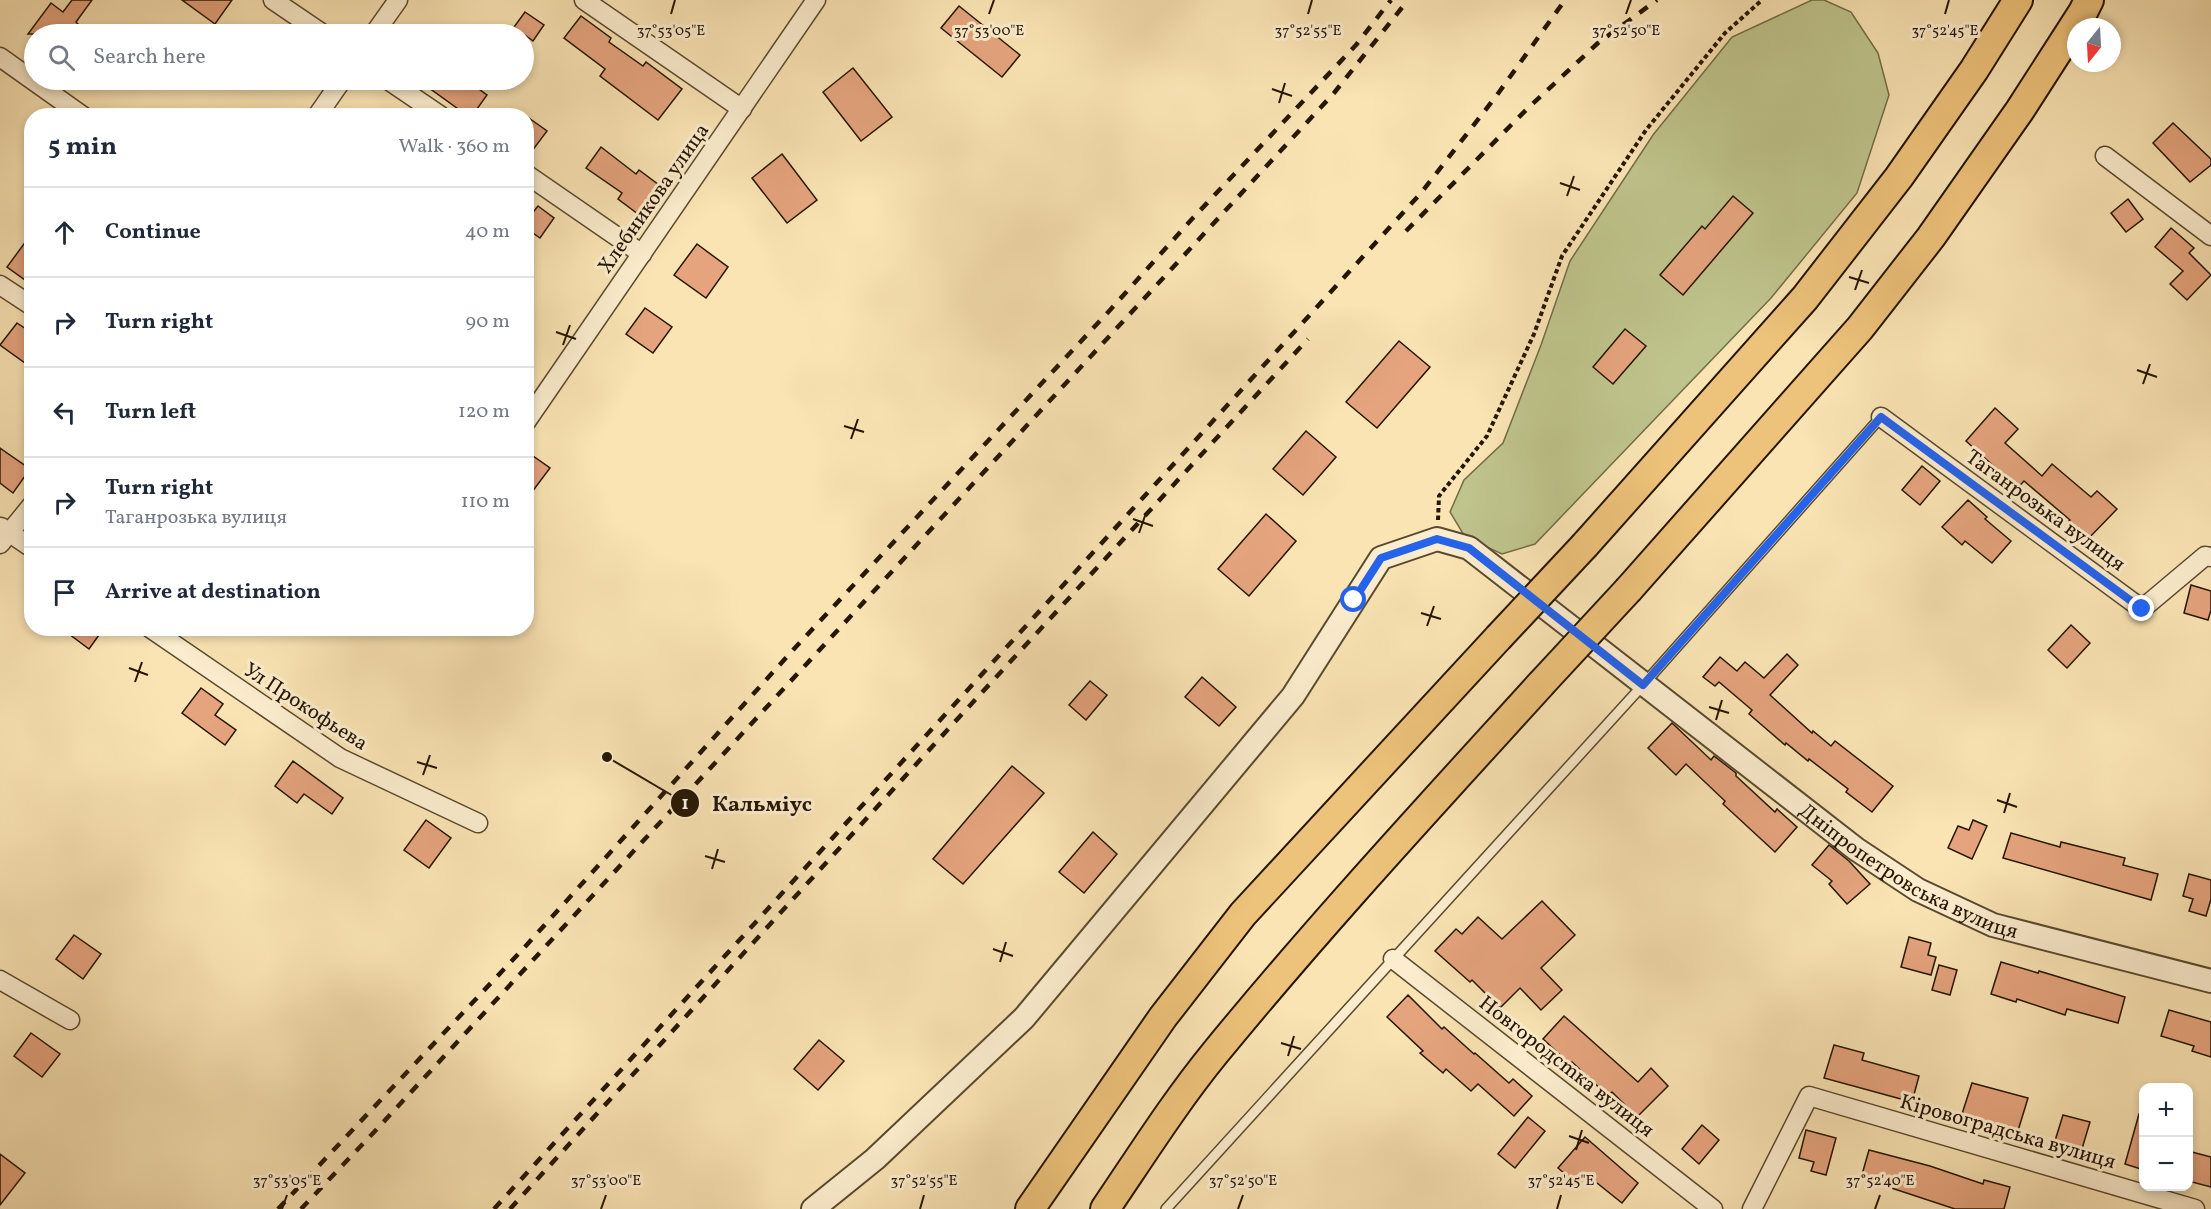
<!DOCTYPE html>
<meta charset="utf-8">
<style>
body{margin:0;font-family:Vollkorn,serif;background:#f2f2f3;color:#1f2937}
.controls{position:absolute;right:18px;bottom:18px;display:grid;overflow:hidden;border-radius:12px;box-shadow:0 3px 9px #0003}
.controls button{width:54px;height:54px;display:grid;place-items:center;padding:0;border:0;border-bottom:2px solid #e0e1e3;background:#fff;color:#1f2937;font:30px sans-serif}
.compass{position:absolute;left:2067px;top:18px;width:54px;height:54px;border-radius:50%;background:#fff;box-shadow:0 3px 9px #0003;rotate:198deg}
.stop{position:absolute;width:18px;height:18px;margin:-14px;border:4px solid #2563eb;border-radius:50%;background:#fff}
.stop.end{background:#2563eb;border-color:#fff;box-shadow:0 2px 6px #0008}
.list{margin:0;padding:0;list-style:none}
h2{display:flex;justify-content:space-between;align-items:center;height:78px;margin:0;padding:0 24px;font-size:26px}
h2 small{font-size:20px;font-weight:400;color:#747a83}
.list li{display:grid;grid-template-columns:39px 1fr auto;gap:18px;align-items:center;box-sizing:border-box;height:90px;padding:0 24px;border-top:2px solid #e0e1e3}
.list b{display:block;font-size:22px;white-space:nowrap}
.list p{margin:0;font-size:20px;white-space:nowrap;color:#747a83}
.list em{font-size:20px;font-style:normal;color:#747a83}
.icon{flex:none;width:33px;height:33px;fill:none;stroke:currentColor;stroke-width:2;stroke-linecap:round;stroke-linejoin:round}
.map{position:relative;flex:none;width:2211px;height:1209px;overflow:hidden}
.search{position:absolute;background:#fff;box-shadow:0 3px 9px #0003;left:24px;top:24px;width:510px;height:66px;display:flex;align-items:center;gap:15px;box-sizing:border-box;padding:0 21px;border-radius:33px;color:#747a83;font-size:22px}
.panel{position:absolute;background:#fff;box-shadow:0 3px 9px #0003;left:24px;top:108px;width:510px;height:528px;border-radius:24px}
.map>svg:first-child{display:block}
.green{fill:#bfc48c;stroke:#726c47;stroke-width:1.5}
.building{fill:#e5a47e;stroke:#251502;stroke-width:1.5}
.lines{fill:none;stroke-linecap:round;stroke-linejoin:round}
.service-casing{stroke:#5a492e;stroke-width:12}
.minor-casing{stroke:#5a492e;stroke-width:21}
.tertiary-casing{stroke:#5a492e;stroke-width:26}
.primary-casing{stroke:#251502;stroke-width:32}
.path{stroke:#251502;stroke-width:4;stroke-dasharray:4.5 3;stroke-linecap:butt}
.service{stroke:#fcedce;stroke-width:9}
.minor{stroke:#fcedce;stroke-width:18}
.tertiary{stroke:#fcedce;stroke-width:22}
.primary{stroke:#edc27a;stroke-width:28}
.rail{stroke:#251502;stroke-width:4.5;stroke-dasharray:10 10;stroke-linecap:butt}
.primary-bridge-casing{stroke:#251502;stroke-width:32;stroke-linecap:butt}
.primary-bridge{stroke:#edc27a;stroke-width:28}
.route{stroke:#2563eb;stroke-width:8}
.ticks{fill:none;stroke:#251502;stroke-width:2}
.labels{text-anchor:middle;stroke-width:6;stroke-linejoin:round;paint-order:stroke}
.street-label{font-size:21px;fill:#251502;stroke:#fcedce}
.ticks-label{font-size:15px;text-anchor:middle;fill:#251502;stroke:#fcedce;stroke-width:6;stroke-linejoin:round;paint-order:stroke}
.leader{fill:none;stroke:#251502;stroke-width:2}
.callout-dot{fill:#251502;stroke:#fcedce;stroke-width:2}
.mark-label{font-size:18px;text-anchor:middle;font-weight:bold;fill:#fff}
.callout-label{font-size:22px;text-anchor:middle;font-weight:bold;fill:#251502;stroke:#fcedce;stroke-width:6;stroke-linejoin:round;paint-order:stroke}
</style>
<div class="map">
<svg width="2211" height="1209" viewBox="0 0 2211 1209">
<rect width="100%" height="100%" fill="#fae4b4"/>
<filter id="stains"><feTurbulence type="fractalNoise" baseFrequency=".00333" numOctaves="4"/><feColorMatrix values="0 0 0 0 .2 0 0 0 0 .09 0 0 0 0 .02 0 0 0 .5 -.17"/></filter>
<radialGradient id="worn" r=".72"><stop offset=".6" stop-color="#630" stop-opacity="0"/><stop offset="1" stop-color="#630" stop-opacity=".3"/></radialGradient>
<path class="green" d="M 1812,0 L 1824,0 L 1851,12 L 1878,53 L 1889,95 L 1857,193 L 1771,298 L 1535,544 L 1502,554 L 1465,537 L 1450,512 L 1464,480 L 1503,443 L 1541,345 L 1570,261 L 1653,135 L 1732,37 Z"/>
<g class="building">
<path d="M 72,0 L 92,0 L 76,22 L 78,24 L 70,34 L 28,34 L 51,3 L 63,12 Z"/>
<path d="M 182,0 L 232,0 L 215,24 Z"/>
<path d="M 959,6 L 1020,55 L 1002,77 L 941,28 Z"/>
<path d="M 525,12 L 544,25 L 533,41 L 514,27 Z"/>
<path d="M 581,16 L 611,38 L 609,42 L 643,66 L 646,62 L 682,89 L 658,120 L 600,76 L 605,69 L 564,38 Z"/>
<path d="M 853,68 L 892,117 L 861,141 L 823,92 Z"/>
<path d="M 418,80 L 466,80 L 487,95 L 472,116 L 468,116 Z"/>
<path d="M 526,116 L 547,131 L 526,159 Z"/>
<path d="M 2173,123 L 2211,159 L 2211,165 L 2190,182 L 2153,143 Z"/>
<path d="M 601,147 L 636,174 L 639,170 L 663,188 L 642,217 L 618,199 L 622,193 L 586,168 Z"/>
<path d="M 782,154 L 817,200 L 787,223 L 752,178 Z"/>
<path d="M 1733,196 L 1753,213 L 1683,295 L 1660,275 L 1702,226 L 1705,229 Z"/>
<path d="M 2128,199 L 2143,219 L 2126,232 L 2111,213 Z"/>
<path d="M 538,206 L 554,218 L 540,238 L 526,228 L 526,221 Z"/>
<path d="M 2171,228 L 2194,248 L 2189,253 L 2211,275 L 2187,300 L 2170,284 L 2183,271 L 2155,247 Z"/>
<path d="M 32,233 L 32,285 L 7,267 Z"/>
<path d="M 697,244 L 728,267 L 706,298 L 674,275 Z"/>
<path d="M 645,308 L 672,327 L 653,353 L 626,334 Z"/>
<path d="M 17,323 L 32,333 L 32,368 L 0,345 Z"/>
<path d="M 1625,329 L 1646,346 L 1613,384 L 1593,367 Z"/>
<path d="M 1399,341 L 1430,367 L 1377,428 L 1346,402 Z"/>
<path d="M 1995,408 L 2018,429 L 2005,443 L 2042,476 L 2052,464 L 2091,497 L 2097,491 L 2117,509 L 2088,539 L 2069,521 L 2070,520 L 2024,481 L 2013,493 L 1993,475 L 1998,470 L 1966,441 Z"/>
<path d="M 1306,431 L 1336,457 L 1303,495 L 1273,469 Z"/>
<path d="M 0,448 L 30,469 L 13,493 L 0,483 Z"/>
<path d="M 526,451 L 550,468 L 526,500 Z"/>
<path d="M 1922,466 L 1940,481 L 1920,505 L 1902,490 Z"/>
<path d="M 1968,500 L 1987,517 L 1985,519 L 2011,541 L 1992,563 L 1965,541 L 1962,545 L 1942,527 Z"/>
<path d="M 1266,514 L 1296,541 L 1249,596 L 1218,569 Z"/>
<path d="M 2191,585 L 2211,591 L 2211,610 L 2208,620 L 2184,613 Z"/>
<path d="M 2071,625 L 2090,643 L 2067,668 L 2048,650 Z"/>
<path d="M 61,628 L 104,628 L 89,649 Z"/>
<path d="M 1787,654 L 1798,665 L 1770,695 L 1812,733 L 1813,731 L 1831,746 L 1835,741 L 1893,786 L 1872,812 L 1846,792 L 1848,789 L 1809,759 L 1808,761 L 1786,743 L 1785,745 L 1749,714 L 1752,710 L 1719,682 L 1715,686 L 1703,677 L 1720,657 L 1737,671 L 1745,662 L 1764,678 Z"/>
<path d="M 1202,677 L 1236,707 L 1219,726 L 1185,697 Z"/>
<path d="M 1090,681 L 1107,695 L 1086,720 L 1069,705 Z"/>
<path d="M 201,688 L 223,704 L 215,715 L 236,730 L 225,745 L 182,713 Z"/>
<path d="M 1672,723 L 1711,760 L 1714,756 L 1736,773 L 1736,776 L 1775,812 L 1777,809 L 1797,827 L 1775,852 L 1723,804 L 1725,801 L 1686,764 L 1676,775 L 1648,748 Z"/>
<path d="M 293,761 L 343,798 L 332,814 L 304,794 L 297,803 L 275,786 Z"/>
<path d="M 1012,766 L 1044,793 L 963,884 L 933,859 Z"/>
<path d="M 426,820 L 451,838 L 429,868 L 404,850 Z"/>
<path d="M 1973,820 L 1987,826 L 1972,859 L 1948,848 L 1958,826 L 1969,830 Z"/>
<path d="M 1093,832 L 1117,854 L 1084,893 L 1059,872 Z"/>
<path d="M 2011,833 L 2060,847 L 2061,842 L 2125,858 L 2123,865 L 2158,874 L 2151,900 L 2003,858 Z"/>
<path d="M 1829,845 L 1849,861 L 1870,884 L 1847,904 L 1829,884 L 1832,881 L 1812,865 Z"/>
<path d="M 2189,874 L 2211,880 L 2211,899 L 2206,916 L 2189,911 L 2193,899 L 2183,896 Z"/>
<path d="M 1542,901 L 1575,935 L 1541,968 L 1562,990 L 1541,1010 L 1520,988 L 1500,1008 L 1472,980 L 1470,982 L 1435,951 L 1456,929 L 1462,934 L 1478,917 L 1502,939 Z"/>
<path d="M 74,935 L 101,954 L 83,979 L 56,959 Z"/>
<path d="M 1909,937 L 1931,943 L 1928,955 L 1936,957 L 1931,975 L 1901,967 Z"/>
<path d="M 2001,962 L 2038,973 L 2039,971 L 2125,997 L 2118,1023 L 2067,1009 L 2065,1015 L 2017,999 L 2016,1002 L 1991,994 Z"/>
<path d="M 1939,965 L 1957,970 L 1950,995 L 1932,990 Z"/>
<path d="M 1408,995 L 1442,1029 L 1444,1027 L 1474,1054 L 1475,1053 L 1509,1083 L 1513,1079 L 1532,1096 L 1514,1116 L 1478,1084 L 1471,1091 L 1446,1069 L 1443,1073 L 1420,1053 L 1423,1051 L 1387,1017 Z"/>
<path d="M 2169,1010 L 2211,1022 L 2211,1057 L 2192,1051 L 2194,1046 L 2161,1036 Z"/>
<path d="M 1564,1016 L 1638,1082 L 1651,1068 L 1668,1086 L 1637,1117 L 1612,1092 L 1608,1096 L 1572,1062 L 1570,1064 L 1543,1039 Z"/>
<path d="M 31,1033 L 60,1054 L 42,1077 L 14,1056 Z"/>
<path d="M 819,1040 L 844,1061 L 818,1090 L 794,1069 Z"/>
<path d="M 1834,1045 L 1864,1053 L 1862,1060 L 1919,1076 L 1912,1102 L 1824,1078 Z"/>
<path d="M 1972,1083 L 2028,1098 L 2017,1134 L 1961,1117 Z"/>
<path d="M 2139,1114 L 2144,1114 L 2144,1170 L 2125,1164 Z"/>
<path d="M 2063,1115 L 2090,1122 L 2081,1152 L 2054,1144 Z"/>
<path d="M 1528,1117 L 1545,1131 L 1515,1168 L 1498,1154 Z"/>
<path d="M 1702,1125 L 1719,1140 L 1699,1164 L 1682,1149 Z"/>
<path d="M 1806,1130 L 1836,1138 L 1826,1175 L 1811,1171 L 1814,1162 L 1799,1158 Z"/>
<path d="M 1585,1137 L 1638,1183 L 1622,1203 L 1587,1175 L 1578,1185 L 1558,1168 Z"/>
<path d="M 1869,1150 L 1930,1166 L 1983,1184 L 1984,1180 L 2010,1187 L 2004,1209 L 1955,1209 L 1861,1178 Z"/>
<path d="M 2188,1151 L 2211,1157 L 2211,1187 L 2188,1181 Z"/>
<path d="M 0,1154 L 25,1173 L 0,1205 Z"/>
</g>
<g class="lines">
<defs>
<path id="service" d="M 1166,1209 L 1643,685 L 1881,417"/>
<g id="minor">
<path d="M 273,0 L 323,34"/>
<path d="M 584,0 L 742,109"/>
<path d="M 374,34 L 398,0"/>
<path d="M 0,57 L 83,116"/>
<path d="M 388,80 L 441,116"/>
<path d="M 317,116 L 342,80"/>
<path d="M 2105,156 L 2211,236"/>
<path d="M 526,174 L 642,254"/>
<path d="M 0,285 L 32,306"/>
<path d="M 1881,417 L 2142,609 L 2205,556 L 2211,557"/>
<path d="M 526,422 L 816,0"/>
<path d="M 1,527 L 32,548"/>
<path d="M 0,544 L 32,505"/>
<path d="M 150,628 L 340,758 L 478,823"/>
<path d="M 1393,959 L 1713,1209"/>
<path d="M 0,980 L 70,1020"/>
<path d="M 1752,1209 L 1809,1096 L 2195,1209"/>
</g>
<g id="tertiary">
<path id="s1" d="M 813,1209 L 875,1159 L 1024,1018 L 1293,696 L 1381,558 L 1437,539 L 1469,548 L 1856,849 L 1918,890 L 1993,925 L 2211,981"/>
</g>
<g id="primary">
<path d="M 1585,545 L 1805,298 L 1899,177 L 1974,70 L 2018,0"/>
<path d="M 1629,589 L 1860,328 L 1931,237 L 2020,110 L 2083,12 L 2089,0"/>
<path d="M 1030,1209 L 1163,1017 L 1243,914 L 1498,638"/>
<path d="M 1105,1209 C 1141,1156 1175,1102 1215,1053 C 1319,926 1431,805 1541,684"/>
</g>
</defs>
<use href="#service" class="service-casing"/>
<use href="#minor" class="minor-casing"/>
<use href="#tertiary" class="tertiary-casing"/>
<use href="#primary" class="primary-casing"/>
<path class="path" d="M 1438,520 L 1439,496 L 1487,436 L 1534,334 L 1562,256 L 1646,130 L 1725,33 L 1762,0"/>
<use href="#service" class="service"/>
<use href="#minor" class="minor"/>
<use href="#tertiary" class="tertiary"/>
<use href="#primary" class="primary"/>
<g class="rail">
<path d="M 1406,231 L 1526,110 L 1598,43 L 1657,0"/>
<path d="M 278,1209 L 523,949 L 793,650 L 1111,309 L 1192,219 L 1356,45 L 1391,0"/>
<path d="M 301,1209 L 376,1130 L 1334,93 L 1408,0"/>
<path d="M 494,1209 L 1421,193 L 1497,95 L 1565,0"/>
<path d="M 510,1209 L 951,726 L 1308,339"/>
</g>
<defs>
<g id="primary-bridge">
<path d="M 1498,638 L 1585,545"/>
<path d="M 1541,684 L 1629,589"/>
</g>
</defs>
<use href="#primary-bridge" class="primary-bridge-casing"/>
<use href="#primary-bridge" class="primary-bridge"/>
</g>
<g class="lines">
<path class="route" d="M 1354,600 L 1381,558 L 1437,539 L 1469,548 L 1643,685 L 1881,417 L 2142,609"/>
</g>
<path class="ticks" d="M 671,14 L 675,0M 989,14 L 994,0M 1308,14 L 1312,0M 1626,14 L 1631,0M 1945,14 L 1949,0M 1272,89 L 1292,96M 1279,103 L 1285,83M 1560,183 L 1580,190M 1567,196 L 1574,176M 1849,277 L 1869,283M 1855,290 L 1862,270M 556,332 L 576,339M 563,345 L 570,325M 2137,370 L 2157,377M 2143,384 L 2150,364M 844,426 L 864,432M 851,439 L 858,419M 1133,519 L 1153,526M 1139,533 L 1146,513M 1421,613 L 1441,619M 1427,626 L 1434,606M 129,668 L 148,675M 135,682 L 142,662M 1709,707 L 1729,713M 1716,720 L 1722,700M 417,762 L 437,768M 423,775 L 430,755M 1997,800 L 2017,807M 2004,813 L 2010,793M 705,856 L 725,862M 712,869 L 718,849M 993,949 L 1013,956M 1000,962 L 1006,942M 1281,1043 L 1301,1049M 1288,1056 L 1294,1036M 1569,1136 L 1589,1143M 1576,1150 L 1582,1130M 282,1209 L 287,1195M 601,1209 L 606,1195M 920,1209 L 924,1195M 1238,1209 L 1243,1195M 1557,1209 L 1561,1195M 1875,1209 L 1880,1195"/>
<g class="labels">
<g class="street-label">
<text transform="translate(653 198) rotate(-55)" y="7">Хлебникова улица</text>
<text transform="translate(2046 510) rotate(36)" y="7">Таганрозька вулиця</text>
<text transform="translate(306 706) rotate(33)" y="7">Ул Прокофьева</text>
<text dy="7" stroke="none"><textPath href="#s1" startOffset="1508">Дніпропетровська вулиця</textPath></text>
<text transform="translate(1567 1066) rotate(38)" y="7">Новгородсmка вулиця</text>
<text transform="translate(2008 1131) rotate(16)" y="7">Кіровоградська вулиця</text>
</g>
</g>
<g class="ticks-label">
<text x="671" y="35">37°53'05"E</text>
<text x="989" y="35">37°53'00"E</text>
<text x="1308" y="35">37°52'55"E</text>
<text x="1626" y="35">37°52'50"E</text>
<text x="1945" y="35">37°52'45"E</text>
<text x="1880" y="1185">37°52'40"E</text>
<text x="287" y="1185">37°53'05"E</text>
<text x="606" y="1185">37°53'00"E</text>
<text x="924" y="1185">37°52'55"E</text>
<text x="1243" y="1185">37°52'50"E</text>
<text x="1561" y="1185">37°52'45"E</text>
</g>
<path class="leader" d="M607 757L685 803"/>
<g class="callout-dot">
<circle cx="607" cy="757" r="6"/>
<circle cx="685" cy="803" r="15"/>
</g>
<g class="mark-label">
<text x="685" y="809">1</text>
</g>
<g class="callout-label">
<text x="762" y="811">Кальміус</text>
</g>
<rect width="100%" height="100%" filter="url(#stains)"/>
<rect width="100%" height="100%" fill="url(#worn)"/>
</svg>
<div class="controls">
<button>+</button>
<button>−</button>
</div>
<svg class="compass" viewBox="-18 -18 36 36"><path d="M0-13l5 13h-10z" fill="#e53935"/><path d="M0 13l5-13h-10z" fill="#747a83"/></svg>
<div class="stop" style="left:1354px;top:600px"></div>
<div class="stop end" style="left:2142px;top:609px"></div>
<div class="search"><svg class="icon" aria-label="search" viewBox="0 0 24 24"><circle cx="10" cy="10" r="6"/><path d="M15 15l6 6"/></svg>Search here</div>
<section class="panel">
<h2>5 min<small>Walk · 360 m</small></h2>
<ul class="list">
<li><svg class="icon" aria-label="ahead" viewBox="0 0 24 24"><path d="M12 20V5M6 11l6-6 6 6"/></svg><div><b>Continue</b></div><em>40 m</em></li>
<li><svg class="icon" aria-label="right" viewBox="0 0 24 24"><path d="M7 20v-9h11M14 6l5 5-5 5"/></svg><div><b>Turn right</b></div><em>90 m</em></li>
<li><svg class="icon" aria-label="left" viewBox="0 0 24 24"><path d="M17 20v-9H6M10 6l-5 5 5 5"/></svg><div><b>Turn left</b></div><em>120 m</em></li>
<li><svg class="icon" aria-label="right" viewBox="0 0 24 24"><path d="M7 20v-9h11M14 6l5 5-5 5"/></svg><div><b>Turn right</b><p>Таганрозька вулиця</p></div><em>110 m</em></li>
<li><svg class="icon" aria-label="arrive" viewBox="0 0 24 24"><path d="M6 21V4h12l-3 4 3 4H6"/></svg><div><b>Arrive at destination</b></div></li>
</ul>
</section>
</div>
